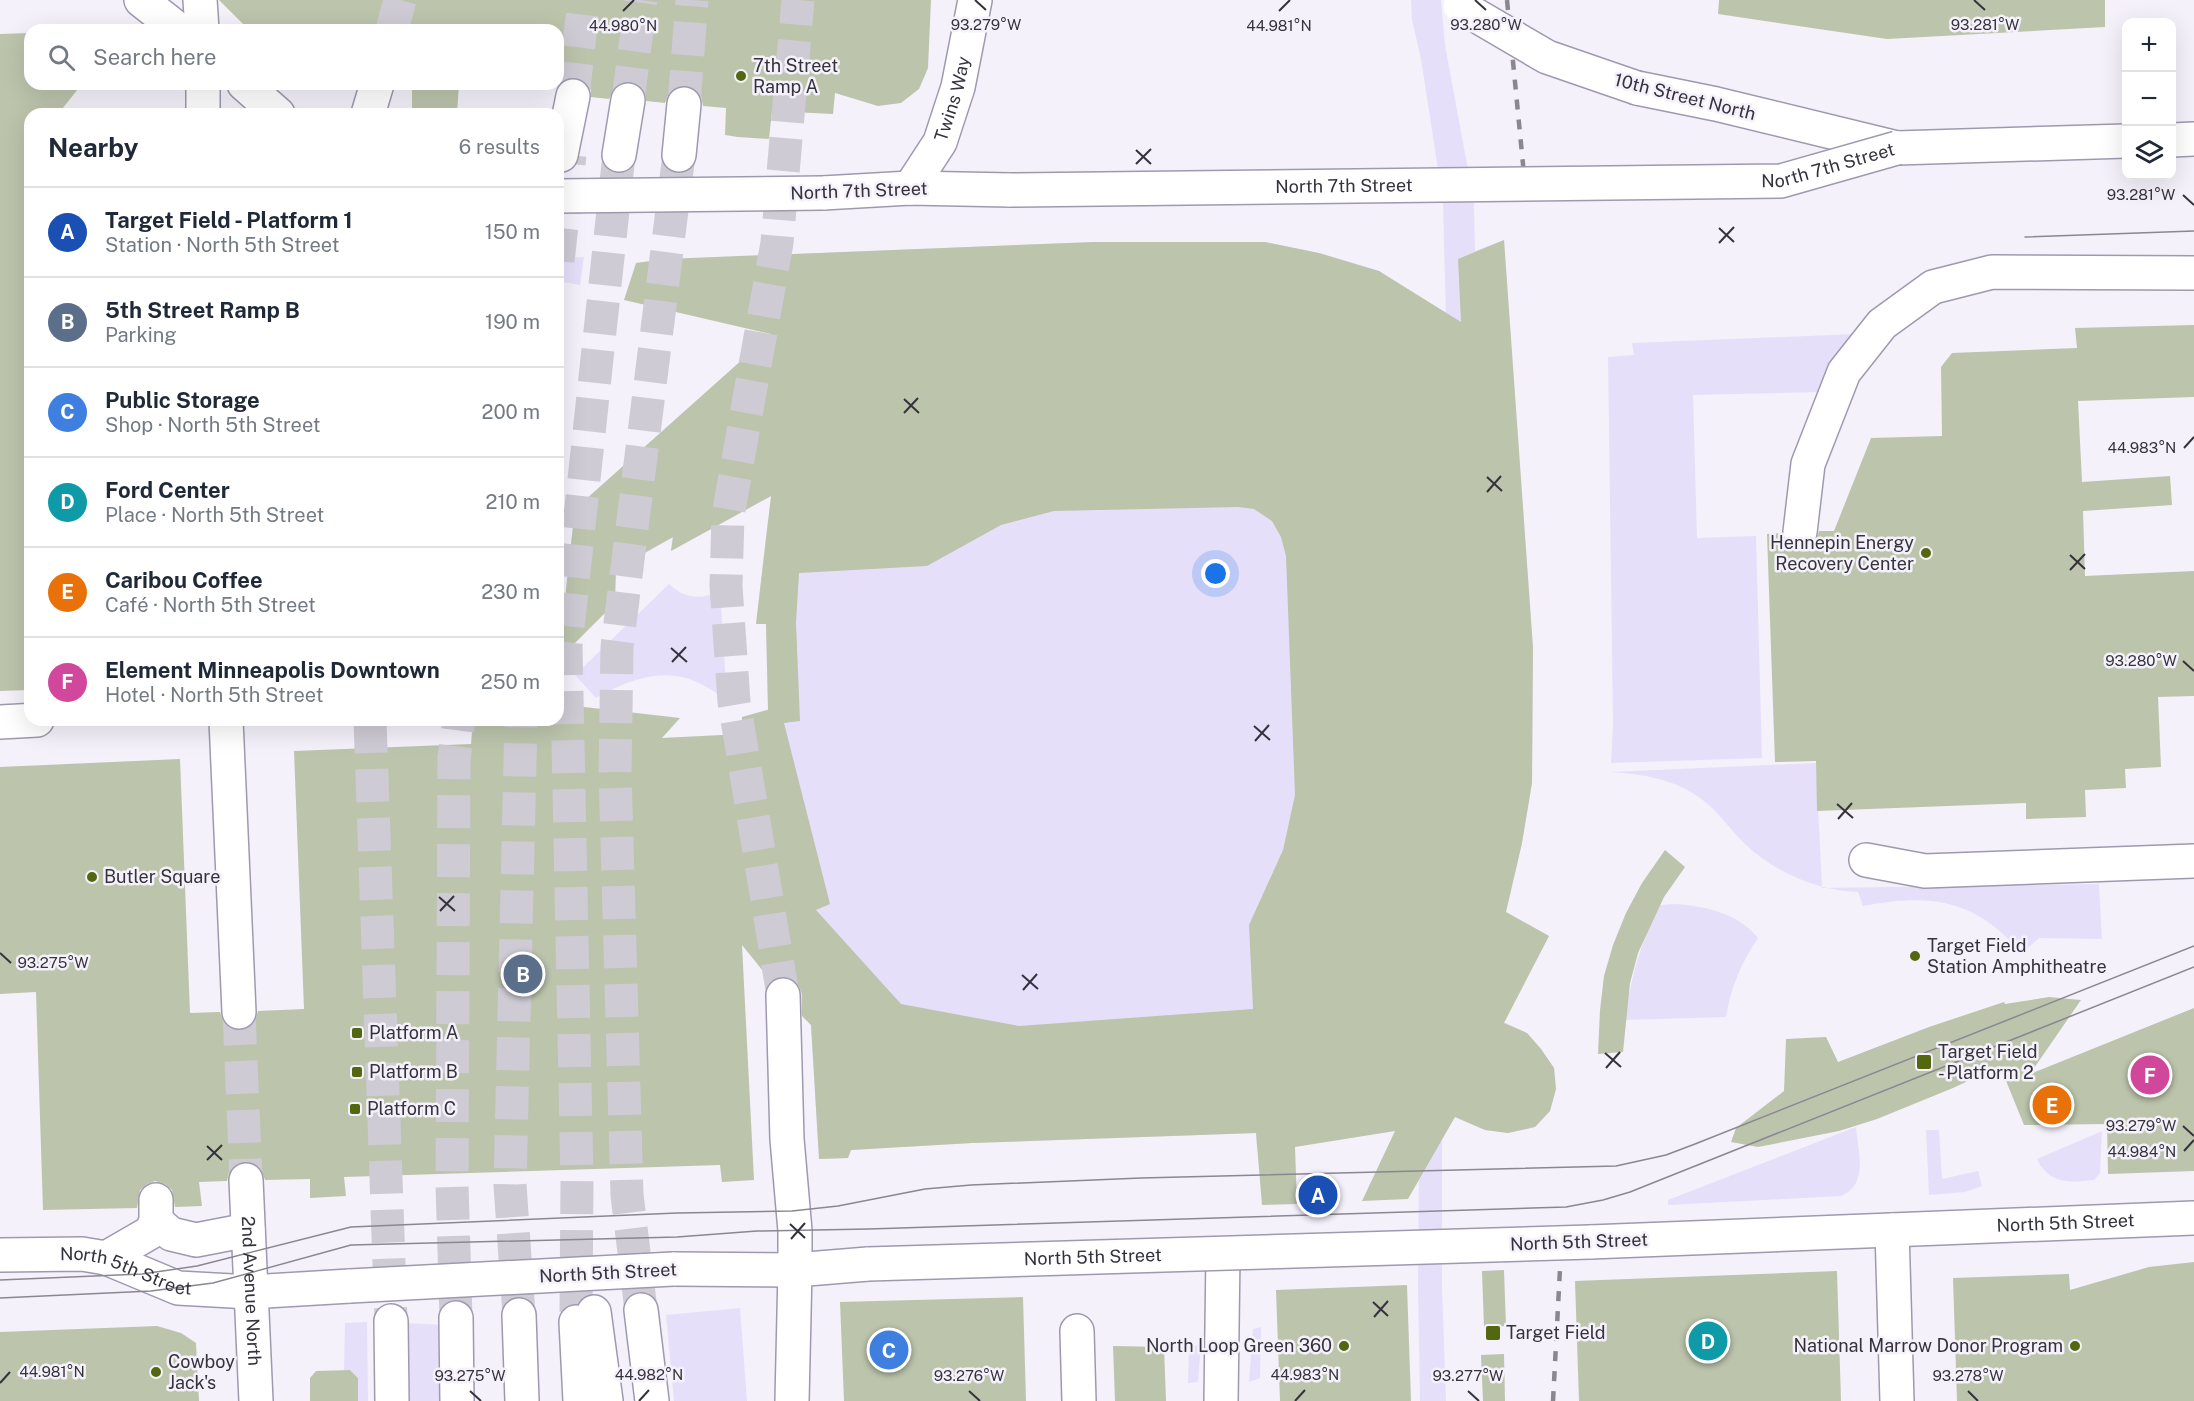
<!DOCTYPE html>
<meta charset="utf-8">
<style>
body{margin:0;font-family:"Public Sans",sans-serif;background:#f6f6f7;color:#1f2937}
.controls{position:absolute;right:18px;top:18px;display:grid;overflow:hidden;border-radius:12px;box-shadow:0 6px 24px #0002}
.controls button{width:54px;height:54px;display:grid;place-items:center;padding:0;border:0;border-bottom:2px solid #e0e1e3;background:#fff;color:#1f2937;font:30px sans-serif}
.you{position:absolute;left:1216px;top:574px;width:21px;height:21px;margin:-15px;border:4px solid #fff;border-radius:50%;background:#1a73e8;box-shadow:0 0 0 9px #1a73e833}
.badge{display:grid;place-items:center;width:39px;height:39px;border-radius:50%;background:#536610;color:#fff;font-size:20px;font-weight:700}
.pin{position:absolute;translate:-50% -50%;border:3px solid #fff;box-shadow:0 2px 6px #0006}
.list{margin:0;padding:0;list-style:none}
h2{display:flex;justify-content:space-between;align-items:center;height:78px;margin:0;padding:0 24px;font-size:26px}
h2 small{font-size:20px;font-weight:400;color:#747a83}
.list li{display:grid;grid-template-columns:39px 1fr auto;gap:18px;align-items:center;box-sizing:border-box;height:90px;padding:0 24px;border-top:2px solid #e0e1e3}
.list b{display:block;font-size:22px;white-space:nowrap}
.list p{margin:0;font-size:20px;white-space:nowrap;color:#747a83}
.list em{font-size:20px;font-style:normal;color:#747a83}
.icon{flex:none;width:33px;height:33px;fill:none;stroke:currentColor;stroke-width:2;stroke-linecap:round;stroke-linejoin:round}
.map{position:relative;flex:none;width:2194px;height:1401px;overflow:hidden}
.search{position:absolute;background:#fff;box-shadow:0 6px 24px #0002;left:24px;top:24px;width:540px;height:66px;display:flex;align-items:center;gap:15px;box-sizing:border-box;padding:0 21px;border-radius:18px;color:#747a83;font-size:22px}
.panel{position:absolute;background:#fff;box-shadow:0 6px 24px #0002;left:24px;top:108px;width:540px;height:618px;border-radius:18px}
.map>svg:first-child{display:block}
.green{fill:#e6dff9}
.building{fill:#bcc4ac;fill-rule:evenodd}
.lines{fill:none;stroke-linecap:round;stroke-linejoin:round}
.minor-tunnel{stroke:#cecbd5;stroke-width:33;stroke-dasharray:33 16;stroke-linecap:butt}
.highway-tunnel{stroke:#cecbd5;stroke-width:33;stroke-dasharray:33 16;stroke-linecap:butt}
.minor-casing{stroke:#9f99af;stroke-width:36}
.major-casing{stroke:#9f99af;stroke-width:36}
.highway-casing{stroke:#9f99af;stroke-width:36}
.minor{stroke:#fff;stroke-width:33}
.major{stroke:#fff;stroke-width:33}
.highway{stroke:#fff;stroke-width:33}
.tram{stroke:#8a8791;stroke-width:1.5}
.rail{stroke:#8a8791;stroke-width:4.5;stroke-dasharray:10 10;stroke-linecap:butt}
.minor-bridge-casing{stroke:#9f99af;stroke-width:36;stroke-linecap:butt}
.major-bridge-casing{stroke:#9f99af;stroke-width:36;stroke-linecap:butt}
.minor-bridge{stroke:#fff;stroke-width:33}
.major-bridge{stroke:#fff;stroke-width:33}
.ticks{fill:none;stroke:#35323c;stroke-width:2}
.poi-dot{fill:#536610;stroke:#f4f1fb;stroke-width:2}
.labels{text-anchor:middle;stroke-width:5;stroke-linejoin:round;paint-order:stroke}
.poi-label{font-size:18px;fill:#35323c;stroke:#f4f1fb;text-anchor:start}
.street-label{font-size:18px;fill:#35323c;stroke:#f4f1fb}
.ticks-label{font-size:15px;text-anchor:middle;fill:#35323c;stroke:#f4f1fb;stroke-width:5;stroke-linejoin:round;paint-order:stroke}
</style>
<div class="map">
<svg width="2194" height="1401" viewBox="0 0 2194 1401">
<rect width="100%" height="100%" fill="#f4f1fb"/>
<g class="green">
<path d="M 1411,0 L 1441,0 L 1445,45 L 1474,202 L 1475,251 L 1504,240 L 1533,648 L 1532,783 L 1522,843 L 1506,912 L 1549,936 L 1504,1022 L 1527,1033 L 1541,1049 L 1554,1068 L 1556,1089 L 1550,1111 L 1535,1127 L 1508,1133 L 1485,1130 L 1455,1117 L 1442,1138 L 1442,1285 L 1446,1401 L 1420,1401 L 1418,1287 L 1419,1164 L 1397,1127 C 1350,1139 1305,1146 1257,1148 L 1256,1133 L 972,1143 L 851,1150 L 848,1158 L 819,1159 L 811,1025 L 742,945 L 742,717 L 768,709 L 766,624 L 756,624 L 768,519 L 819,470 L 671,551 L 672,538 L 584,587 L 566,587 L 575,509 L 771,334 L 774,255 L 1094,242 L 1265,242 L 1319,253 L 1379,271 L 1446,320 L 1443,202 L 1421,59 L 1412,20 Z"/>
<path d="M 584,257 L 580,285 L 558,281 L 558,258 Z"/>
<path d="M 1856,334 L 1818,392 L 1693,395 L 1697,538 L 1756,536 L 1762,758 L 1611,763 L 1613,723 L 1608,357 L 1634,355 L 1632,343 Z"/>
<path d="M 669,584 C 685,599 701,600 720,591 L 727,700 C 715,692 700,682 686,678 C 654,669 622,683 596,698 L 575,675 Z"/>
<path d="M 1816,763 L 1822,888 L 2099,884 L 2102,939 L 2039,938 L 2022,953 C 1974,899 1932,893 1863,906 L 1858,892 C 1818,891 1776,873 1746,845 C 1728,828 1716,807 1694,794 C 1669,778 1639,774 1611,772 Z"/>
<path d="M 1675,904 C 1705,906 1738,913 1758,938 C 1741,963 1731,987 1726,1017 L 1625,1020 C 1631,977 1640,944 1660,905 Z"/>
<path d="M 1856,1127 C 1858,1151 1869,1185 1841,1196 L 1668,1205 L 1668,1200 Z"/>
<path d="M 1926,1130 L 1939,1130 L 1942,1179 L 1978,1171 L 1982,1186 L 1965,1192 L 1929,1195 Z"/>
<path d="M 2102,1131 L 2100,1173 L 2094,1180 C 2069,1183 2049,1184 2037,1159 Z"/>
<path d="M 740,1308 L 747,1401 L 674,1401 L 666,1315 Z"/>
<path d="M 367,1322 L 368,1401 L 358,1401 L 358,1378 L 350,1370 L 344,1370 L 345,1323 Z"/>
<path d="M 405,1323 L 447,1325 L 448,1401 L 405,1401 Z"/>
<path d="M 1261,1327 L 1260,1378 L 1249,1382 L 1253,1329 Z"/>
<path d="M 1201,1344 L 1198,1382 L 1188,1383 L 1189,1348 Z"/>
</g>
<g class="building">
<path d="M 219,0 L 931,0 L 928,68 L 919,89 L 901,103 L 878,106 L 835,93 L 833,114 L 772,111 L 769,139 L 738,137 L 725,135 L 726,108 L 703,106 L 701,96 L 695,89 L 686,85 L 677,87 L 669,93 L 665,103 L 646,101 L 645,93 L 640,86 L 632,82 L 622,82 L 614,88 L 609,99 L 591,97 L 591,90 L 586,82 L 577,78 L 567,78 L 558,85 L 558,30 L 249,30 Z"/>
<path d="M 1719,0 L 2105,0 L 2105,27 L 1887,39 L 1718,14 Z"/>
<path d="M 30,33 L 30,84 L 82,84 L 58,114 L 30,114 L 30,690 L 0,691 L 0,34 Z"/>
<path d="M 412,84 L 459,84 L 457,114 L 412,114 Z"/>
<path d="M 1504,240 L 1533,648 L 1532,783 L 1522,843 L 1506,912 L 1549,936 L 1504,1023 L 1527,1033 L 1541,1049 L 1554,1068 L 1556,1089 L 1550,1111 L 1535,1127 L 1508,1133 L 1485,1130 L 1455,1117 L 1408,1199 L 1362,1201 L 1395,1131 L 1295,1147 L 1297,1204 L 1262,1205 L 1256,1133 L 972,1143 L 851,1150 L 848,1158 L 819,1159 L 811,1025 L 802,1016 L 802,994 L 799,986 L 792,979 L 783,976 L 771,981 L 742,945 L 754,1180 L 722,1182 L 720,1165 L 344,1177 L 346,1196 L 310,1198 L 310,1179 L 265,1180 L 261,1169 L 255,1164 L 246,1161 L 235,1165 L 229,1172 L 227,1181 L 199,1182 L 202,1206 L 175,1207 L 172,1190 L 165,1184 L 155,1181 L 147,1184 L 140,1190 L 137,1208 L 43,1210 L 36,992 L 0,994 L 0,767 L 180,759 L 190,1013 L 220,1012 L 224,1023 L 231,1029 L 240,1031 L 250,1027 L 255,1021 L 258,1011 L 304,1009 L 294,751 L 471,744 L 473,720 L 558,720 L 558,704 L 680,718 L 662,738 L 741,734 L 742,717 L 768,710 L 766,624 L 756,624 L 771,496 L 671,551 L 673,537 L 616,569 L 615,603 L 558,660 L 558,613 L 564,607 L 575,509 L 771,334 L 624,300 L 636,263 L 665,259 L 1094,242 L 1265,242 L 1319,253 L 1379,271 L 1461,322 L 1458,259 ZM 1238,507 L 1254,509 L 1272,521 L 1281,537 L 1286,556 L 1295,795 L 1283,850 L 1249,925 L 1253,1009 L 1019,1026 L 901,1004 L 816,910 L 830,904 L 784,723 L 800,721 L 796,623 L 799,573 L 927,566 L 1001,525 L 1054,511 Z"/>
<path d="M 2194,325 L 2194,397 L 2078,401 L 2082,482 L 2170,476 L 2172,505 L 2083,511 L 2085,576 L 2194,571 L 2194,696 L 2158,697 L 2161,767 L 2125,769 L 2126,788 L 2085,790 L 2086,817 L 2026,819 L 2026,803 L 1817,811 L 1816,761 L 1775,762 L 1767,534 L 1782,533 L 1783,540 L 1789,547 L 1798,551 L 1808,549 L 1815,543 L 1819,531 L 1834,531 L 1871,438 L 1942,436 L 1941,367 L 1952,353 L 2077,348 L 2075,328 Z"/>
<path d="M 1665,850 L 1685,867 L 1664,897 L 1638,953 L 1630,983 L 1623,1052 L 1598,1054 L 1600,1010 L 1604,976 L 1613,945 L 1626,913 L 1642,883 Z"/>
<path d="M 2049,997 L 2081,1000 L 2030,1074 L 2194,1008 L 2194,1171 L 2108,1174 L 2107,1124 L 2024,1125 L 2000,1066 L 1953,1088 L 1877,1119 L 1839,1131 L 1758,1147 L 1731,1142 L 1736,1128 L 1784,1091 L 1786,1039 L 1826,1037 L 1838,1062 L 1929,1027 L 2004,1002 L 2005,1004 Z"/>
<path d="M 2194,1262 L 2194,1401 L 1957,1401 L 1953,1278 L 2069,1274 L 2070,1290 L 2149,1267 Z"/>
<path d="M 1504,1270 L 1506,1326 L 1484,1327 L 1482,1271 Z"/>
<path d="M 1837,1271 L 1841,1401 L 1579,1401 L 1575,1281 Z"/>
<path d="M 1407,1285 L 1411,1401 L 1280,1401 L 1276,1290 Z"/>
<path d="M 1023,1297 L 1026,1401 L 844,1401 L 840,1302 Z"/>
<path d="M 157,1326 L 181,1333 L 196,1343 L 199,1401 L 0,1401 L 0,1332 Z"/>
<path d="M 1113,1346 L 1164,1347 L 1166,1401 L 1115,1401 Z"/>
<path d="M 1504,1354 L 1505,1401 L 1483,1401 L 1481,1355 Z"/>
<path d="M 350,1370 L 358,1378 L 358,1401 L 310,1401 L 310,1378 L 316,1371 Z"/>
</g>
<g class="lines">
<path class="minor-tunnel" d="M 239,1012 L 246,1180"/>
<g class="highway-tunnel">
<path d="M 392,30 L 400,0"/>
<path d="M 573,96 L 584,0"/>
<path d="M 628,100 L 641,0"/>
<path d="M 684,104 L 692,0"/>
<path d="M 558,261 L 570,155"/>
<path d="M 370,720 L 391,1321"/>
<path d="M 783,995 L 734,702 L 726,586 L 728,515 L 777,243 L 798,0"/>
<path d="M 641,1310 L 627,1195 L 615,772 L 617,647 L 679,155"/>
<path d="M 576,1312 L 577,1181 L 566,646 L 619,155"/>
<path d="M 519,1315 L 510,1185 L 521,720"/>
<path d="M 456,1318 L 452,1184 L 454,758 L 459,720"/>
</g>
<defs>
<g id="minor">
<path d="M 200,0 L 202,30"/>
<path d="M 203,114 L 203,84"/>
<path d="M 1800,532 L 1808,464 L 1844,372 L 1882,324 L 1933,287 L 1992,272 L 2194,273"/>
<path d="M 226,720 L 239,1012"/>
<path d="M 0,722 L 37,720"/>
<path d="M 1866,860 L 1925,871 L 2194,861"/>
<path id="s1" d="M 246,1180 L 256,1401"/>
<path d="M 156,1221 L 171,1234 L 196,1240 L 248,1230"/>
<path d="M 1892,1230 L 1897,1401"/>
<path id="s2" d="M 1590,1242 L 2194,1218"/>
<path id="s3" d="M 0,1255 L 82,1254 L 106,1258 L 178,1288 L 250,1292 L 350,1286"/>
<path d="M 106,1258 L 151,1232 L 156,1221 L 156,1200"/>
<path d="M 673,1269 L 795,1270 L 868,1264"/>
<path d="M 1077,1331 L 1079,1401"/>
<path d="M 792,1401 L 795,1270"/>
<path d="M 1221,1401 L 1223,1254"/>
</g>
<g id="major">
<path d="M 141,0 L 179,30"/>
<path d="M 244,84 L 278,114"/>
<path d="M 1637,88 L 1716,104 L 1897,148 L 2126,141"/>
<path d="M 2172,140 L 2194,139"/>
<path id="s4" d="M 910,188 L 940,142 L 958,87 L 975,0"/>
<path d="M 823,193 L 910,188 L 1010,190"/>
</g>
<g id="highway">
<path d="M 368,114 L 377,84"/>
<path d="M 561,155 L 573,96"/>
<path d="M 619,155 L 628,100"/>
<path d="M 679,155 L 684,104"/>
<path d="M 783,995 L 787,1139 L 795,1231 L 795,1270"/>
<path d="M 641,1310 L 652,1401"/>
<path d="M 594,1312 L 606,1401"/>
<path d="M 519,1315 L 522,1401"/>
<path d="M 456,1318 L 457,1401"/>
<path d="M 391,1321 L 392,1401"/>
<path d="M 576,1322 L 580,1401"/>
</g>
</defs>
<use href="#minor" class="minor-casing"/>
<use href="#major" class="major-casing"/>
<use href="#highway" class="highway-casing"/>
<use href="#minor" class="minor"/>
<use href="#major" class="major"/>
<use href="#highway" class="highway"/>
<g class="tram">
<path d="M 2025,237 L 2194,231"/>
<path d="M 0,1280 L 142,1274 L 197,1266 L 351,1227 L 677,1213 L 792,1211 L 838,1206 L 925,1189 L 971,1185 L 1141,1178 L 1616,1166 L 1666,1155 L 1695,1144 L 2194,946"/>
<path d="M 0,1298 L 151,1291 L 213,1283 L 351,1245 L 677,1237 L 757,1231 L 869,1229 L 1566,1207 L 1603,1200 L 1630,1192 L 2194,967"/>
</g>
<g class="rail">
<path d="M 1507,0 L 1526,195"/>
<path d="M 1553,1401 L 1560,1269"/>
</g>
<defs>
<g id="minor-bridge">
<path id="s5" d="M 868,1264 L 1590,1242"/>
<path d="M 350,1286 L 673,1269"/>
</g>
<g id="major-bridge">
<path d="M 1460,6 L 1547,57 L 1637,88"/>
<path id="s6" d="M 1010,190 L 1781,181 L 1897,148"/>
<path d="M 558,196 L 823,193"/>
</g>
</defs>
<use href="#minor-bridge" class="minor-bridge-casing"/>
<use href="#major-bridge" class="major-bridge-casing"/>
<use href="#minor-bridge" class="minor-bridge"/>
<use href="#major-bridge" class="major-bridge"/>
</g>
<path class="ticks" d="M 975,0 L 986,10M 1475,0 L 1486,10M 1974,0 L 1985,10M 623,11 L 634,0M 1279,11 L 1290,0M 1136,150 L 1151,164M 1136,164 L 1151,149M 2183,195 L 2194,205M 1719,228 L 1734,242M 1719,243 L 1734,227M 904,399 L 919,413M 904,413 L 918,398M 2184,448 L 2194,437M 1487,477 L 1502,491M 1487,492 L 1501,476M 2070,555 L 2085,569M 2070,570 L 2085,554M 671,648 L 687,662M 2183,661 L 2194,671M 672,662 L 686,647M 1254,726 L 1270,740M 1255,741 L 1269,725M 1837,804 L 1853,818M 1838,819 L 1852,803M 439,897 L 455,911M 440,911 L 454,896M 0,953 L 11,963M 1022,975 L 1038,989M 1023,990 L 1037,974M 1605,1053 L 1621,1067M 1606,1068 L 1620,1052M 2183,1126 L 2194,1136M 207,1146 L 222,1160M 2184,1151 L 2194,1140M 207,1160 L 222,1145M 790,1224 L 805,1238M 791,1239 L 805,1223M 1373,1302 L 1388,1316M 1374,1317 L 1388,1301M 0,1383 L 10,1372M 470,1391 L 481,1401M 969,1391 L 980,1401M 1468,1391 L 1479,1401M 1968,1391 L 1978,1401M 639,1401 L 649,1390M 1295,1401 L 1305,1390"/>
<g class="poi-dot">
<circle cx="741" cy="76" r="6"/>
<circle cx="1926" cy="553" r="6"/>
<circle cx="92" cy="877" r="6"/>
<circle cx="1915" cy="956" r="6"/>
<rect x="351" y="1027" width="12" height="12" rx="3"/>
<rect x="1916" y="1054" width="16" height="16" rx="3"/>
<rect x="351" y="1066" width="12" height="12" rx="3"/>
<rect x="349" y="1103" width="12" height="12" rx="3"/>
<rect x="1485" y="1325" width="16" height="16" rx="3"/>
<circle cx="1344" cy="1346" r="6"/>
<circle cx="2075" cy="1346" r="6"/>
<circle cx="156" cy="1372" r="6"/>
</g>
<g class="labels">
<g class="poi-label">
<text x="753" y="72">7th Street<tspan x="753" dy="21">Ramp A</tspan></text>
<text x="1914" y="549" text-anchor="end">Hennepin Energy<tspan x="1914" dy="21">Recovery Center</tspan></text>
<text x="104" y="883">Butler Square</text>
<text x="1927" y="952">Target Field<tspan x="1927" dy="21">Station Amphitheatre</tspan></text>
<text x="369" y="1039">Platform A</text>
<text x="1938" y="1058">Target Field<tspan x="1938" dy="21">- Platform 2</tspan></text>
<text x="369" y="1078">Platform B</text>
<text x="367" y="1115">Platform C</text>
<text x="1506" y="1339">Target Field</text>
<text x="1332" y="1352" text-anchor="end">North Loop Green 360</text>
<text x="2063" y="1352" text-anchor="end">National Marrow Donor Program</text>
<text x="168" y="1368">Cowboy<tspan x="168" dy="21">Jack's</tspan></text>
</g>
<g class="street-label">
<text dy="6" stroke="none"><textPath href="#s4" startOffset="100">Twins Way</textPath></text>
<text transform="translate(1685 97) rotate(14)" y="6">10th Street North</text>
<text dy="6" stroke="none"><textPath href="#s6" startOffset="820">North 7th Street</textPath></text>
<text dy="6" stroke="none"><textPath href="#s6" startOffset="334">North 7th Street</textPath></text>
<text transform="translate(859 191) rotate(-2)" y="6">North 7th Street</text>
<text dy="6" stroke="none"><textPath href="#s2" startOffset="476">North 5th Street</textPath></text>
<text transform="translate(1579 1242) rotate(-2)" y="6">North 5th Street</text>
<text dy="6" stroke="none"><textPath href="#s5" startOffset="225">North 5th Street</textPath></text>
<text dy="6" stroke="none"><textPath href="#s3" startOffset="129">North 5th Street</textPath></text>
<text transform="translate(608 1273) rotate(-3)" y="6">North 5th Street</text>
<text dy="6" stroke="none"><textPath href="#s1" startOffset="111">2nd Avenue North</textPath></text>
</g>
</g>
<g class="ticks-label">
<text x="986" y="30">93.279°W</text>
<text x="1486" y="30">93.280°W</text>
<text x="1985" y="30">93.281°W</text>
<text x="623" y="31">44.980°N</text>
<text x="1279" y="31">44.981°N</text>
<text x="2141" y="200">93.281°W</text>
<text x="2142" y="453">44.983°N</text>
<text x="2141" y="666">93.280°W</text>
<text x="53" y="968">93.275°W</text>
<text x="2141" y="1131">93.279°W</text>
<text x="2142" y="1157">44.984°N</text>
<text x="52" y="1377">44.981°N</text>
<text x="649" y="1380">44.982°N</text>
<text x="1305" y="1380">44.983°N</text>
<text x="470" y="1381">93.275°W</text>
<text x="969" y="1381">93.276°W</text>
<text x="1468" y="1381">93.277°W</text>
<text x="1968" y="1381">93.278°W</text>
</g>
</svg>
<div class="controls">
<button>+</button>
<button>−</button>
<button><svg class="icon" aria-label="layers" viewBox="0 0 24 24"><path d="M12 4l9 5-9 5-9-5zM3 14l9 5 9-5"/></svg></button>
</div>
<div class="you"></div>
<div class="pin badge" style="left:1318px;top:1195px;background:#1a4fb4">A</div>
<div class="pin badge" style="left:523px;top:974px;background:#5c6f8a">B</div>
<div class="pin badge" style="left:889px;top:1350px;background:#3f7fe0">C</div>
<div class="pin badge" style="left:1708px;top:1341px;background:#0f9aa8">D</div>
<div class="pin badge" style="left:2052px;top:1105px;background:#e8710a">E</div>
<div class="pin badge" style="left:2150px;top:1075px;background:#d1479c">F</div>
<div class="search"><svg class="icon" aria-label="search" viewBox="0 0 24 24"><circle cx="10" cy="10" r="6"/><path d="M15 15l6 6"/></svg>Search here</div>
<section class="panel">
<h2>Nearby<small>6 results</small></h2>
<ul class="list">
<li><span class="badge" style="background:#1a4fb4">A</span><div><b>Target Field - Platform 1</b><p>Station · North 5th Street</p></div><em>150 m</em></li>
<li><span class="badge" style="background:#5c6f8a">B</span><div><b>5th Street Ramp B</b><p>Parking</p></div><em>190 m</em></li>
<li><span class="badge" style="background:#3f7fe0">C</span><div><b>Public Storage</b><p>Shop · North 5th Street</p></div><em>200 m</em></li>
<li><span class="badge" style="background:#0f9aa8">D</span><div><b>Ford Center</b><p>Place · North 5th Street</p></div><em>210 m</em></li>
<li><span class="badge" style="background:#e8710a">E</span><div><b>Caribou Coffee</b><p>Café · North 5th Street</p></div><em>230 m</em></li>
<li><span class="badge" style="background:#d1479c">F</span><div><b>Element Minneapolis Downtown</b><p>Hotel · North 5th Street</p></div><em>250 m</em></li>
</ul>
</section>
</div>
